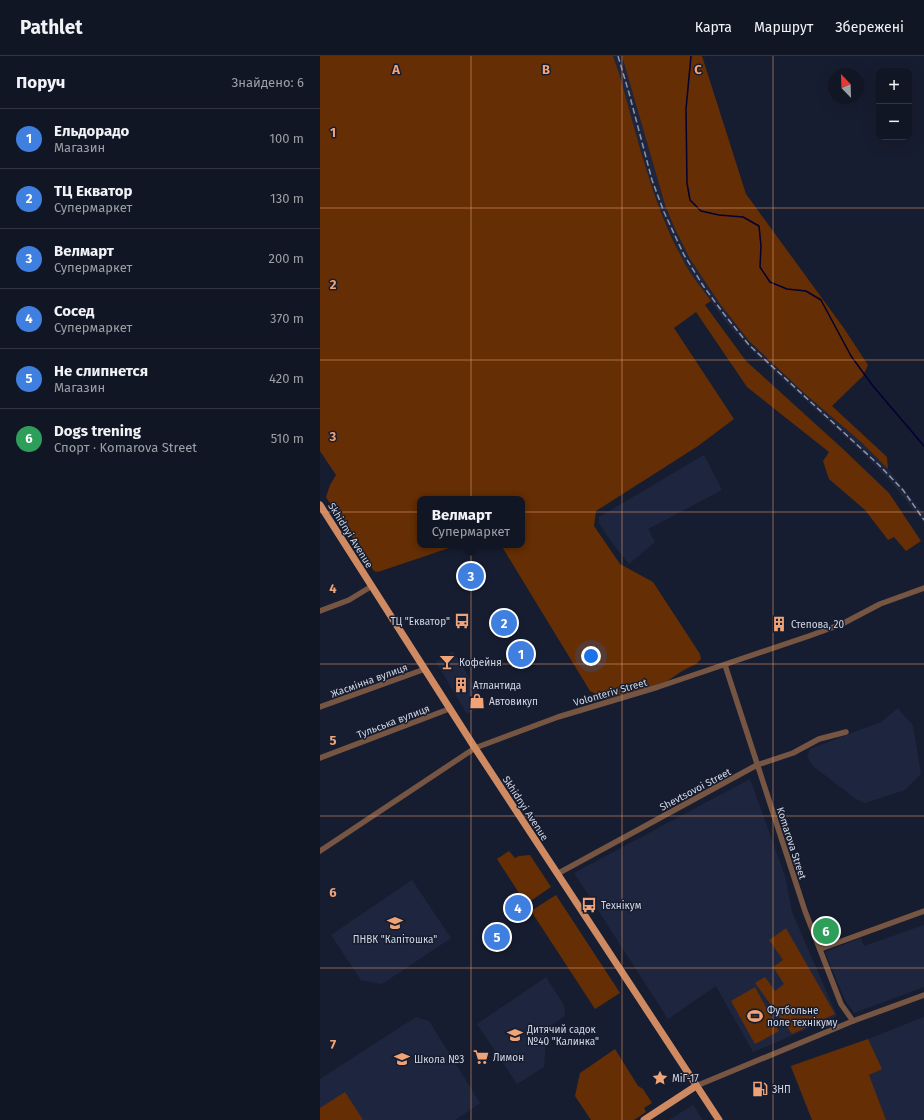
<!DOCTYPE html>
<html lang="uk">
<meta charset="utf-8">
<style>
body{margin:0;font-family:"Fira Sans",sans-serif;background:#1a1f2c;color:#f1f3f6}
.controls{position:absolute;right:12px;top:12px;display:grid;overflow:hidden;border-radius:8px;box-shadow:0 4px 16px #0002}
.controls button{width:36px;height:36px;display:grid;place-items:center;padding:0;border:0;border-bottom:1px solid #303541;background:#111624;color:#f1f3f6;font:20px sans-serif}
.compass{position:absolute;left:508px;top:12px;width:36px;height:36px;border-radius:50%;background:#111624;box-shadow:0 4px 16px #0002;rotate:337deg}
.you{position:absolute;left:271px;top:600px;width:14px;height:14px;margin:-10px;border:3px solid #fff;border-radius:50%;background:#1a73e8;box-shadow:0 0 0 6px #1a73e833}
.badge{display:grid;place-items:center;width:26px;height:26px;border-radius:50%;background:#d93025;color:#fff;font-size:13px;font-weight:700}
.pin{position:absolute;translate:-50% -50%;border:2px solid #fff;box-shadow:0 1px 4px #0006}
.popup{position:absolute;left:97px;top:440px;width:108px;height:52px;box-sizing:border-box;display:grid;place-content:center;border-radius:8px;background:#111624;filter:drop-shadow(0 1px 3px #0005);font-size:13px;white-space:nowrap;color:#9c9fa6}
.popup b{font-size:15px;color:#f1f3f6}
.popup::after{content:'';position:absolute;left:50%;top:100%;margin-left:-8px;border:8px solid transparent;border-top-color:#111624}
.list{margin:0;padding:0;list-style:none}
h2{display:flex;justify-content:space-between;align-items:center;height:52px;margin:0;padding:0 16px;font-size:17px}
h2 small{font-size:13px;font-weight:400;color:#9c9fa6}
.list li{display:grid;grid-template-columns:26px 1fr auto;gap:12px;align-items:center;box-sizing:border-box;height:60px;padding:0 16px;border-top:1px solid #303541}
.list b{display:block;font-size:15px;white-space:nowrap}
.list p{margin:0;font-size:13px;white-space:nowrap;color:#9c9fa6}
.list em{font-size:13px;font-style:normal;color:#9c9fa6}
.map{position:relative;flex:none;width:604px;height:1064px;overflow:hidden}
header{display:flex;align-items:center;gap:24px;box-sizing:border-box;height:56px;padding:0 20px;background:#111624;border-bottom:1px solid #303541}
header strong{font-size:19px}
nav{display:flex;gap:22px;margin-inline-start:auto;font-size:14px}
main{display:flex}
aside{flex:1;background:#111624}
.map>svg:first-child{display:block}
.built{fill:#1e263f}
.green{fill:#652e04}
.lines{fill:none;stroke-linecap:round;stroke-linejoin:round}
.stream{stroke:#030132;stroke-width:1.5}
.minor{stroke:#765542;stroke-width:5.5}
.major{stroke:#cf8a62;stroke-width:7}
.rail{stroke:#9095a4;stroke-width:1.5;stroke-dasharray:6 3;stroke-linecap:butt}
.grid{fill:none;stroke:#efa377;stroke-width:1;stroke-opacity:0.55}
.labels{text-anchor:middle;stroke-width:3;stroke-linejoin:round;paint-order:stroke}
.street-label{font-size:10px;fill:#d2d7e4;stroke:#171d30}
.poi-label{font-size:10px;fill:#d2d7e4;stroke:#171d30;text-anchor:start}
.grid-label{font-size:13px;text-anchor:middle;font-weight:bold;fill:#efa377;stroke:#171d30;stroke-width:3;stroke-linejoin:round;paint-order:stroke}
</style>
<header>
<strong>Pathlet</strong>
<nav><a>Карта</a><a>Маршрут</a><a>Збережені</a></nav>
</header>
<main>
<aside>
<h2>Поруч<small>Знайдено: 6</small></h2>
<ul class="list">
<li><span class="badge" style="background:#3f7fe0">1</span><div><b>Ельдорадо</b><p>Магазин</p></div><em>100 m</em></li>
<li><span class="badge" style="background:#3f7fe0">2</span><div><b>ТЦ Екватор</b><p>Супермаркет</p></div><em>130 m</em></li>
<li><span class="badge" style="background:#3f7fe0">3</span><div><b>Велмарт</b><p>Супермаркет</p></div><em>200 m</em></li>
<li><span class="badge" style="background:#3f7fe0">4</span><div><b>Сосед</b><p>Супермаркет</p></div><em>370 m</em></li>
<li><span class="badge" style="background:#3f7fe0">5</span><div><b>Не слипнется</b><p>Магазин</p></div><em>420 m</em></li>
<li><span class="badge" style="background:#2e9e5b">6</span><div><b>Dogs trening</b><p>Спорт · Komarova Street</p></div><em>510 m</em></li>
</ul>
</aside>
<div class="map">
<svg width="604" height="1064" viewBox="0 0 604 1064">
<rect width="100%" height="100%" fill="#171d30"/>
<g class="built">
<path d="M 293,0 L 302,0 L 304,7 L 345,149 L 354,171 L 370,203 L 400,248 L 429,286 L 485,338 L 540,385 L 568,413 L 604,458 L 604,467 L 572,427 L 546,400 L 429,292 L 406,266 L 377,227 L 362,203 L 346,168 L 336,142 L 327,118 L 299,17 Z"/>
<path d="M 384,399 L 402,434 L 328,473 L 335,486 L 309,508 L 293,488 L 279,467 L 279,461 Z"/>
<path d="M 133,595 L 165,648 L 147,658 L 116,606 Z"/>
<path d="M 578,652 L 593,670 L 601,718 L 585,734 L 545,747 L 536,743 L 493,710 L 487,700 L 490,693 L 561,666 Z"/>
<path d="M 430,723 L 465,820 L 472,856 L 517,960 L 433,996 L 396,930 L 348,963 L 254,817 Z"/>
<path d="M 92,824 L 131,882 L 62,928 L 41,924 L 11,879 Z"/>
<path d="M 604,869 L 604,931 L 534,957 L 525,944 L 505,896 L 541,882 L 544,890 Z"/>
<path d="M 226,921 L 244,949 L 245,960 L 227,972 L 224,1011 L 197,1028 L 157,968 Z"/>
<path d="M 96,961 L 109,965 L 160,1047 L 135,1064 L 0,1064 L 0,1023 Z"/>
<path d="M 604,961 L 604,1064 L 492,1064 L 470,1010 L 548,983 Z"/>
<path d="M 373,1049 L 383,1064 L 349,1064 Z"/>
</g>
<g class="green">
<path d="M 0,0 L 293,0 L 299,17 C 317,79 331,144 362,202 C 369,217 381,231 391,245 L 385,249 L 426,305 L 523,393 L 569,437 L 601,485 L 586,495 L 574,481 L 568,484 L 545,454 L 509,423 L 503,405 L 509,396 L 427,331 L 376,256 L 354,272 L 414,363 L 378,390 L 276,455 L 274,470 L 300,508 L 333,526 L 380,598 L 381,603 L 376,608 L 362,615 L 346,626 L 286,643 L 270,635 L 181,489 L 202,489 L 202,443 L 100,443 L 100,489 L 138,489 L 58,516 L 54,515 L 6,441 L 10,429 L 16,419 L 0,395 Z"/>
<path d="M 302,0 L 382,0 L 426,138 L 523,271 L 548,309 L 543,320 L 512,350 L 567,401 L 568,413 L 540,385 L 485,338 L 429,285 L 400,248 L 370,203 L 354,171 L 345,149 Z"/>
<path d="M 189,795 L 195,802 L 199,800 L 210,799 L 231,831 L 206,848 L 177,803 Z"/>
<path d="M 236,839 L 300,937 L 275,953 L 211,855 Z"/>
<path d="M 466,872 L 515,958 L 472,978 L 435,927 L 445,921 L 455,935 L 464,928 L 453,911 L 463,904 L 449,884 Z"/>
<path d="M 435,931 L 459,975 L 435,988 L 411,945 Z"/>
<path d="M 548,983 L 562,1013 L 549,1019 L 566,1064 L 492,1064 L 471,1010 Z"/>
<path d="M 295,993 L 318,1030 L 323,1033 L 332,1047 L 324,1052 L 326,1056 L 314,1064 L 271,1064 L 255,1040 L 260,1017 Z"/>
<path d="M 25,1036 L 43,1064 L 0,1064 L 0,1052 Z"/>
</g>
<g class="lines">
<path class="stream" d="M 371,0 L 366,53 L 367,127 L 370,144 L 381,155 L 399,159 L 423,161 L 439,170 L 441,190 L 440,211 L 450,226 L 467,233 L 486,235 L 501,244 L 531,300 L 553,330 L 604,390"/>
<g class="minor">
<path d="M 0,555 L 29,544 L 52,530"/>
<path d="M 405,609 L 485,855 L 521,948 L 533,965"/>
<path d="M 0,651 L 105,613"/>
<path d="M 0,702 L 129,653"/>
<path d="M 0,795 L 155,692 L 238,661 L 338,631 L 489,580 L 522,568 L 560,548 L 604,532"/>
<path d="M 237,818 L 437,709 L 473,697 L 499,683 L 526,676"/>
<path d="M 500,893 L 604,855"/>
<path d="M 376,1030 L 533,965 L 604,939"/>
</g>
<g class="major">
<path d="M 0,449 L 155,692 L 399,1064"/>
<path d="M 324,1064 L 376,1030"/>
</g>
<path class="rail" d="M 298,0 L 309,37 L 332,124 L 344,156 L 364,199 L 384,231 L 404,258 L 429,289 L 559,409 L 583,434 L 604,464"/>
</g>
<path class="grid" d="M 151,0 L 151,1064M 302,0 L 302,1064M 453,0 L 453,1064M 0,152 L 604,152M 0,304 L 604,304M 0,456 L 604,456M 0,608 L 604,608M 0,760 L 604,760M 0,912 L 604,912"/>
<defs>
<symbol id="bus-bare" viewBox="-9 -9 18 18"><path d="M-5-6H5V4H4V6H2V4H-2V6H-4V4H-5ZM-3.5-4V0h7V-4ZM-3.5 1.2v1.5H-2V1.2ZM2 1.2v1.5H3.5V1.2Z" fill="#efa377" stroke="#171d30" stroke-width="2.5" paint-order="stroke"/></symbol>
<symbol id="building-bare" viewBox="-9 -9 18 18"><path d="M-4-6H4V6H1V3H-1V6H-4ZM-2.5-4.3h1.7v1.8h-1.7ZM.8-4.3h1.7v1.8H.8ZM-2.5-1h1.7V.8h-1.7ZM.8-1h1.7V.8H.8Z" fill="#efa377" stroke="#171d30" stroke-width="2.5" paint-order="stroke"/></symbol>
<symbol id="bar-bare" viewBox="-9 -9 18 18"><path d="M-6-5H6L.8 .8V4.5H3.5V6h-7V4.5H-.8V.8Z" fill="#efa377" stroke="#171d30" stroke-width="2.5" paint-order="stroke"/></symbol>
<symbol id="shop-bare" viewBox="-9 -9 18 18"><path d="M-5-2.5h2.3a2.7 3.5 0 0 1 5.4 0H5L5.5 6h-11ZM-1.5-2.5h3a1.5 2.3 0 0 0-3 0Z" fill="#efa377" stroke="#171d30" stroke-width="2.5" paint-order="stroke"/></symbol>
<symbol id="school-bare" viewBox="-9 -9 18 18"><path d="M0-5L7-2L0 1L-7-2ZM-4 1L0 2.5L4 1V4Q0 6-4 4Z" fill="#efa377" stroke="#171d30" stroke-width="2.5" paint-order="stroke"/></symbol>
<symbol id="stadium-bare" viewBox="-9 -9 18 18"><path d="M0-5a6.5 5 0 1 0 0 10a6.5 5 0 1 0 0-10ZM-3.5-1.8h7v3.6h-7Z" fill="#efa377" stroke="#171d30" stroke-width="2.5" paint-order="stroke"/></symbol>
<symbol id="supermarket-bare" viewBox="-9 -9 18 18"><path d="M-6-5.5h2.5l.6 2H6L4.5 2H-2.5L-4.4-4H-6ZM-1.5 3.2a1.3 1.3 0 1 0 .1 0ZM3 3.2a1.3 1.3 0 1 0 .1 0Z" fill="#efa377" stroke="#171d30" stroke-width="2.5" paint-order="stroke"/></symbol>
<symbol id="sight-bare" viewBox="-9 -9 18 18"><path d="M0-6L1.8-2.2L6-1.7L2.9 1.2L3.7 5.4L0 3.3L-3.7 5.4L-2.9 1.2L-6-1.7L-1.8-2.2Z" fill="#efa377" stroke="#171d30" stroke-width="2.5" paint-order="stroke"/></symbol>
<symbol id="fuel-bare" viewBox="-9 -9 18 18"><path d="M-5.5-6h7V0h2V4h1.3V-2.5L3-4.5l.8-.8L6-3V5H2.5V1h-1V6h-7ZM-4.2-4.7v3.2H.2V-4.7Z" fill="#efa377" stroke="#171d30" stroke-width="2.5" paint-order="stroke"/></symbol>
</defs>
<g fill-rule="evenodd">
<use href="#bus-bare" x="131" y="554" width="22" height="22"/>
<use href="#building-bare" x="448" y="557" width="22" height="22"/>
<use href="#bar-bare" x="116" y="595" width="22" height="22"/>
<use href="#building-bare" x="130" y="618" width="22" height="22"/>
<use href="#shop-bare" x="146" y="634" width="22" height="22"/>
<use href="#bus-bare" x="258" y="838" width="22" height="22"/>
<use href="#school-bare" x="64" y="856" width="22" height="22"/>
<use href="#stadium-bare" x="424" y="949" width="22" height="22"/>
<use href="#school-bare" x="184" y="968" width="22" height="22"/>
<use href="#supermarket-bare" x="150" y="990" width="22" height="22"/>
<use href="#school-bare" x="71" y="992" width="22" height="22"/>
<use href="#sight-bare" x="329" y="1011" width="22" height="22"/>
<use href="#fuel-bare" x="429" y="1022" width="22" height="22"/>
</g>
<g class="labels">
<g class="street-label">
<text transform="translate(31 479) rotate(58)" y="4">Skhidnyi Avenue</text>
<text transform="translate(49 624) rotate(-20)" y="4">Жасмінна вулиця</text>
<text transform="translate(290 636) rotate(-16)" y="4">Volonteriv Street</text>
<text transform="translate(73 665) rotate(-21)" y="4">Тульська вулиця</text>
<text transform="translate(375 733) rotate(-28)" y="4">Shevtsovoi Street</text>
<text transform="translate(206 752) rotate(57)" y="4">Skhidnyi Avenue</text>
<text transform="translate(472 787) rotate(72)" y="4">Komarova Street</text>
</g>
<g class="poi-label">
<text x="130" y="569" text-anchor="end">ТЦ "Екватор"</text>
<text x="471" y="572">Степова, 20</text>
<text x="139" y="610">Кофейня</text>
<text x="153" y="633">Атлантида</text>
<text x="169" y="649">Автовикуп</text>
<text x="281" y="853">Технікум</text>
<text x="75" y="887" text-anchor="middle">ПНВК "Капітошка"</text>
<text x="447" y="958">Футбольне<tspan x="447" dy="12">поле технікуму</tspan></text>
<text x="207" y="977">Дитячий садок<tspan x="207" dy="12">№40 "Калинка"</tspan></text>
<text x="173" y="1005">Лимон</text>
<text x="94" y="1007">Школа №3</text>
<text x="352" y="1026">МіГ-17</text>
<text x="452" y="1037">ЗНП</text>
</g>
</g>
<g class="grid-label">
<text x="76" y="18">A</text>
<text x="226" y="18">B</text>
<text x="378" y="18">C</text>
<text x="13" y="81">1</text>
<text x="13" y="233">2</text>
<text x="13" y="385">3</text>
<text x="13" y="537">4</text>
<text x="13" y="689">5</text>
<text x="13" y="841">6</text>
<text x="13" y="993">7</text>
</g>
</svg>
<div class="controls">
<button>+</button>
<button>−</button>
</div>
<svg class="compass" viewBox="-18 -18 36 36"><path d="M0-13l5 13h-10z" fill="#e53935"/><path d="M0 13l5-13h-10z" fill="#9c9fa6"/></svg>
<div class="you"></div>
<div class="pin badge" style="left:201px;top:598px;background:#3f7fe0">1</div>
<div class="pin badge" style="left:184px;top:567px;background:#3f7fe0">2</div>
<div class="pin badge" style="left:151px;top:520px;background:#3f7fe0">3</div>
<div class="popup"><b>Велмарт</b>Супермаркет</div>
<div class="pin badge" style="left:198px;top:852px;background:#3f7fe0">4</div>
<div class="pin badge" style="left:177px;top:881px;background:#3f7fe0">5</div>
<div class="pin badge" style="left:506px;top:875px;background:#2e9e5b">6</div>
</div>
</main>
